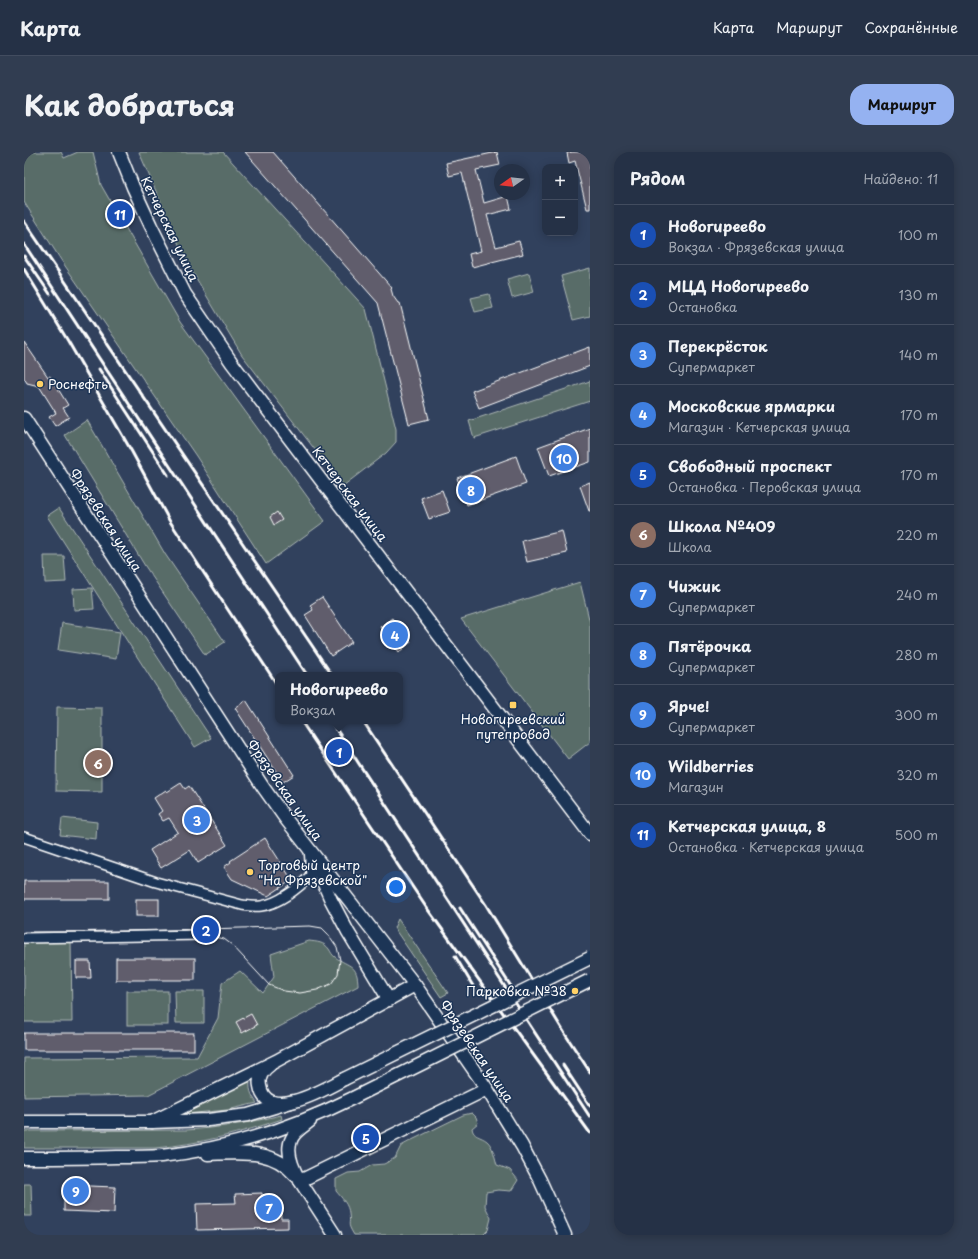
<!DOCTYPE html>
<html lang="ru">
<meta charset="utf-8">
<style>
body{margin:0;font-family:"Playpen Sans",sans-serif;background:#313d51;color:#f1f3f6}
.controls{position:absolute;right:12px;top:12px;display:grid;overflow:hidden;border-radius:8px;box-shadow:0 2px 10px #0003}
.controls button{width:36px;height:36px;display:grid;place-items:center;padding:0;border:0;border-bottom:1px solid #424c5f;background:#253146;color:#f1f3f6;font:20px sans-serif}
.compass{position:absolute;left:470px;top:12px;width:36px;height:36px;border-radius:50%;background:#253146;box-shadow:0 2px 10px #0003;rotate:256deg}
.you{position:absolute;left:372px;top:735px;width:14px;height:14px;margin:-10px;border:3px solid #fff;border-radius:50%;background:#1a73e8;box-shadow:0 0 0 6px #1a73e833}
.badge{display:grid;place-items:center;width:26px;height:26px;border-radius:50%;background:#95b2f1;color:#fff;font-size:13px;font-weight:700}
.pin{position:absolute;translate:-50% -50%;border:2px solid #fff;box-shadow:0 1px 4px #0006}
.popup{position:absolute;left:251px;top:520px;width:128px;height:52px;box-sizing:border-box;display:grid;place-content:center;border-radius:8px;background:#253146;filter:drop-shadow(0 1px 3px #0005);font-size:13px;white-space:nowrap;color:#a3a9b3}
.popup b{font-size:15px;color:#f1f3f6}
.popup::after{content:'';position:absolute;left:50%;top:100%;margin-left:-8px;border:8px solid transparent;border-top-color:#253146}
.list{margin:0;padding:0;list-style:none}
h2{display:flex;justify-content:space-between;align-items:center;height:52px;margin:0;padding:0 16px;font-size:17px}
h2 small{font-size:13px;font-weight:400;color:#a3a9b3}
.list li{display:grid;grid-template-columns:26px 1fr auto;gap:12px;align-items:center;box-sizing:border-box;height:60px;padding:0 16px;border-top:1px solid #424c5f}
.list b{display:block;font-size:15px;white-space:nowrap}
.list p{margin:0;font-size:13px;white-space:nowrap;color:#a3a9b3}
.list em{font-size:13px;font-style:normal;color:#a3a9b3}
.map{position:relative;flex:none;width:566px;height:1083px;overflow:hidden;border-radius:16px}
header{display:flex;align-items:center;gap:24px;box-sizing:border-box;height:56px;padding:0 20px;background:#253146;border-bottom:1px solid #424c5f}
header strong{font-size:19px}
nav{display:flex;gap:22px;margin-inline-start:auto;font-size:14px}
.intro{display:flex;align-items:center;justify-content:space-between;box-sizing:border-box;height:96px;padding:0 24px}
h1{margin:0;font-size:28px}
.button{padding:10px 18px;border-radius:16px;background:#95b2f1;color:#111;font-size:14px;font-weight:700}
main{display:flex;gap:24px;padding:0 24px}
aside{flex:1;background:#253146;border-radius:16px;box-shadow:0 2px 10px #0003}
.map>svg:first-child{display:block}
.green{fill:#586c68;stroke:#acb6b4}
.building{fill:#605d6c;stroke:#fff}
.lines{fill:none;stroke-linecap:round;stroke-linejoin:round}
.minor-casing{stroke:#fff;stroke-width:12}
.secondary-casing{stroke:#fff;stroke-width:15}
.minor{stroke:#1d3557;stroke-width:9}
.secondary{stroke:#1d3557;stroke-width:12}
.tram{stroke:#fff;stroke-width:1}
.rail{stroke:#fff;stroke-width:3}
.secondary-bridge-casing{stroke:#fff;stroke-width:15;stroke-linecap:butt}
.secondary-bridge{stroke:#1d3557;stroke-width:12}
.poi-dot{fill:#ffd166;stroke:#1d3557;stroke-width:1.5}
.labels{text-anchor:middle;stroke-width:3;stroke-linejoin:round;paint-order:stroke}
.street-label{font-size:13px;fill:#fff;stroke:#1d3557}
.poi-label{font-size:13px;fill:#fff;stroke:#1d3557;text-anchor:start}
</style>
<header>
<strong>Карта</strong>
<nav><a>Карта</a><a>Маршрут</a><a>Сохранённые</a></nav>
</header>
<div class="intro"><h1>Как добраться</h1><a class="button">Маршрут</a></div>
<main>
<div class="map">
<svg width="566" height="1083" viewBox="0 0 566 1083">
<rect width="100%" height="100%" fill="#31415d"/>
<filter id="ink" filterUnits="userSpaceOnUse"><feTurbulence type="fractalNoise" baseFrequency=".025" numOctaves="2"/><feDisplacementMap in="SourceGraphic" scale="8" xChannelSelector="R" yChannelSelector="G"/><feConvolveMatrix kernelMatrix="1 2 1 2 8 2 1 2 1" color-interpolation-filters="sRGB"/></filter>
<g filter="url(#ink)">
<g class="green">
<path d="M 0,0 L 37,0 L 40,6 L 54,0 L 69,0 L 77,33 L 156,170 L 301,369 L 242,412 L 172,304 L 37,108 L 0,50 Z"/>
<path d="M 115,0 L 199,0 L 342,157 L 372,277 L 372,290 L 362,301 L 319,334 L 218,203 L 163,111 Z"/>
<path d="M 566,116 L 566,164 L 549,168 L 537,124 Z"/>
<path d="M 505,121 L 510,140 L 488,146 L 483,127 Z"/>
<path d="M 465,142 L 469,156 L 451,160 L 447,146 Z"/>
<path d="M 566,229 L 566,249 L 450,286 L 445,269 Z"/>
<path d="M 63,268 L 141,402 L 201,490 L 181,503 L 121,414 L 41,283 Z"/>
<path d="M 35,356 L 187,586 L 171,595 L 23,364 Z"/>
<path d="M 20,404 L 40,404 L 42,430 L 21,431 Z"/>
<path d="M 556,430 L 566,471 L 566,590 L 544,607 L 437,467 Z"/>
<path d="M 68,436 L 70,457 L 50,458 L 49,437 Z"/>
<path d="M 38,471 L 96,480 L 92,507 L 34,498 Z"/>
<path d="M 33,555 L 78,556 L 78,640 L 32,639 Z"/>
<path d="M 38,666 L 73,670 L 72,687 L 36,683 Z"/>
<path d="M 374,767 L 424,841 L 417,845 L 370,776 Z"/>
<path d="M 0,789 L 47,789 L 48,870 L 0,870 Z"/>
<path d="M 285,789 C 293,790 300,790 305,797 C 307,800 308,803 311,805 C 325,815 334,812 334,834 L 124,943 L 0,945 L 0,906 L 173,905 L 194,866 L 198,831 L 216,819 L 239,841 L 250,825 L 247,802 Z"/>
<rect x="103" y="839" width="41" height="34"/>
<path d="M 151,839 L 180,839 L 180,871 L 152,871 Z"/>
<path d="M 227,926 C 224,936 227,943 233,951 L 203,958 L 161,962 L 160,959 Z"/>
<path d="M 448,961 L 452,965 L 454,971 L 448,976 C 449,985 457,984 463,989 C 469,994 471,1006 473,1013 L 486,1018 L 494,1028 L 487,1039 L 474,1038 L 462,1040 L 461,1054 L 467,1066 L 464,1078 L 459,1083 L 330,1083 C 322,1070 327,1074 325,1062 C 325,1053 317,1045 312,1039 L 312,1027 L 324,1021 L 336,1020 L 348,1013 L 360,1012 L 371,1006 L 377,994 L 388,988 L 439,963 Z"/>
<path d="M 257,963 L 258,967 C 217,981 175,992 131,996 L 0,996 L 0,979 L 162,978 C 195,976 225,971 257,963 Z"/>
<path d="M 0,1032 L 7,1032 L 8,1064 L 0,1064 Z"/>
</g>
<g class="building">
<path d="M 221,0 L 249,0 L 368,136 L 367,137 L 369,144 L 374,151 L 376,151 L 405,267 L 385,272 L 354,151 Z"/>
<path d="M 473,0 L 476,13 L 452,18 L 460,51 L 484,44 L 487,57 L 463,63 L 472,95 L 495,89 L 499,102 L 448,115 L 445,102 L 457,99 L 438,21 L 425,24 L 422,11 Z"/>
<path d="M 548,0 L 566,0 L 566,57 L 563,57 L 551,9 L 545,11 L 543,1 Z"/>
<path d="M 0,190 L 24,225 L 26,224 L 44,253 L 39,256 L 45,265 L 31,274 L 25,265 L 32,261 L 15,234 L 3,231 L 0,226 Z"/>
<path d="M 566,195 L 566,214 L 455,256 L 448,239 Z"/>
<path d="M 566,276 L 566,310 L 525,324 L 514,295 Z"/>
<path d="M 492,304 L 502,332 L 443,353 L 433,326 Z"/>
<path d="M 566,330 L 566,359 L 565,359 L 556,334 Z"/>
<path d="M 418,338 L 426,360 L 405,367 L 397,346 Z"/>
<path d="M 253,360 L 258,368 L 250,373 L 246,365 Z"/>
<path d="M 538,379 L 543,401 L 503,410 L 498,389 Z"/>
<path d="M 298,445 L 328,490 L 307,504 L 281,463 L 289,458 L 286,453 Z"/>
<path d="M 368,466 L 387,490 L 375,500 L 356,475 Z"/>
<path d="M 222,548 L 270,623 L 259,630 L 211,556 Z"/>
<path d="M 157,631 L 161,637 L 165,634 L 203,693 L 174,711 L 166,698 L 137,716 L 126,698 L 154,680 L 145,666 L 139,669 L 134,662 L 138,659 L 130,646 L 142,638 L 143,640 Z"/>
<path d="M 241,686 L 268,728 L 244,744 L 208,727 L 200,715 L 207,710 L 206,709 Z"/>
<rect x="0" y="729" width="85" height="18"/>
<rect x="112" y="747" width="23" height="17"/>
<rect x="92" y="806" width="79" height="22"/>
<path d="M 52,809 L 66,809 L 67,826 L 52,826 Z"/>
<path d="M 227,862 L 233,873 L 218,881 L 212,870 Z"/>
<rect x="0" y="881" width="170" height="17"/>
<path d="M 40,1033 L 91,1035 L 90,1061 L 40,1059 Z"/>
<path d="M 238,1041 L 238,1049 L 256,1049 L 257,1067 L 264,1067 L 264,1076 L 173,1078 L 172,1052 L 212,1051 L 211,1042 Z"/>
</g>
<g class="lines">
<defs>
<g id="minor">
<path d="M 0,685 L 132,730 L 218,753 C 225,754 231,755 237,754 C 254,752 275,736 287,723 L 285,696"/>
<path d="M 0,786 L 180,783"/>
</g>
<g id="secondary">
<path d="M 95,0 L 109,35 L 127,74 L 161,142 L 208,211 L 566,682"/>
<path d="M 0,266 L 239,635 L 261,666 L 391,833 L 463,937 L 498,994 L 516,1028 L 541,1083"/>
<path d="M 292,714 L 307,748 L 324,780 L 365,848"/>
<path d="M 246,913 C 239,918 234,926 236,934 C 242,972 303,936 320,927"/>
<path d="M 286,969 C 280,974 271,979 268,986 C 261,999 269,1017 276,1029 L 311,1083"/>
<path d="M 0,970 L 128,970 L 184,968 L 224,963 L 267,950"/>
<path d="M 128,970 L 252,909 L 391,833"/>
<path d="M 184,1002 C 215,1001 249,996 271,1023"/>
<path d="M 0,1006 C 31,1006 61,1006 92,1005 C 107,1005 122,1005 137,1004 C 204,997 269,976 329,946"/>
<path d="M 276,1029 L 463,937"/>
</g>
</defs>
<use href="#minor" class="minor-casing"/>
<use href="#secondary" class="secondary-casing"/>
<use href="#minor" class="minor"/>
<use href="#secondary" class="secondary"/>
<path class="tram" d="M 0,780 L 77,780 L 286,774 L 298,776 L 304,782 L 313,795 L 316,808 L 314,822 L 307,832 L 293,838 L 276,841 L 260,839 L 245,833 L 208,793 L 200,787 L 180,783"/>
<g class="rail">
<path d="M 0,69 L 308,523"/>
<path d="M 0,92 L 283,523"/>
<path d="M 0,104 L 26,142"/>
<path d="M 0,117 L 44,189 L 108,300 L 145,368 L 254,534"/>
<path d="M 75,217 L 144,323"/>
<path d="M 277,569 L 402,755 L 566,981"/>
<path d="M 307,569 L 566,965"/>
<path d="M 339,569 L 462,753 L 543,885 L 566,920"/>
<path d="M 436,756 L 494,845"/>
<path d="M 431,804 L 452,839"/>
<path d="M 539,913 L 566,954"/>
</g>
<defs>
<g id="secondary-bridge">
<path d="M 320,927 L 566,806"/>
<path d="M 329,946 L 566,828"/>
</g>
</defs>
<use href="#secondary-bridge" class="secondary-bridge-casing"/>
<use href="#secondary-bridge" class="secondary-bridge"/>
</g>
</g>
<g class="poi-dot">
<circle cx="16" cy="232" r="4"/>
<rect x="485" y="549" width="8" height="8" rx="2"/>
<circle cx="226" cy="720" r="4"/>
<circle cx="551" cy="839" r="4"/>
</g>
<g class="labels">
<g class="street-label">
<text transform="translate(146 77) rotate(64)" y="5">Кетчерская улица</text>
<text transform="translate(326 342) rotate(53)" y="5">Кетчерская улица</text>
<text transform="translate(82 368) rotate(57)" y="5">Фрязевская улица</text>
<text transform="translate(261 638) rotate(55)" y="5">Фрязевская улица</text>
<text transform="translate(453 899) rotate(56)" y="5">Фрязевская улица</text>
</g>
<g class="poi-label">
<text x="24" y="237">Роснефть</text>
<text x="489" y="572" text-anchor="middle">Новогиреевский<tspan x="489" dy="15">путепровод</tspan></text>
<text x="234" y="718">Торговый центр<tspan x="234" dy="15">"На Фрязевской"</tspan></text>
<text x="543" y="844" text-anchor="end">Парковка №38</text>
</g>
</g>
</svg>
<div class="controls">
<button>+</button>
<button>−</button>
</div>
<svg class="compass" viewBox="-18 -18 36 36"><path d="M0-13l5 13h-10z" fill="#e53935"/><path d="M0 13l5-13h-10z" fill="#a3a9b3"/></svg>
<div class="you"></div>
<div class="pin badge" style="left:315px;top:600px;background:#1a4fb4">1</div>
<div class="popup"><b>Новогиреево</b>Вокзал</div>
<div class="pin badge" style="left:182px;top:778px;background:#1a4fb4">2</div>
<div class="pin badge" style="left:173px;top:668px;background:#3f7fe0">3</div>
<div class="pin badge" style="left:371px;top:483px;background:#3f7fe0">4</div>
<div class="pin badge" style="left:342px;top:986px;background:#1a4fb4">5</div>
<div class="pin badge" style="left:74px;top:611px;background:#8d6e63">6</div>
<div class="pin badge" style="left:245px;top:1056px;background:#3f7fe0">7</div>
<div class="pin badge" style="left:447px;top:338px;background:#3f7fe0">8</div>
<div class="pin badge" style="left:52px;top:1039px;background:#3f7fe0">9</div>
<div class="pin badge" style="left:540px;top:306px;background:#3f7fe0">10</div>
<div class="pin badge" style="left:96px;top:62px;background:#1a4fb4">11</div>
</div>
<aside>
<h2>Рядом<small>Найдено: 11</small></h2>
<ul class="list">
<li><span class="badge" style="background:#1a4fb4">1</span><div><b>Новогиреево</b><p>Вокзал · Фрязевская улица</p></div><em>100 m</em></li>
<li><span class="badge" style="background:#1a4fb4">2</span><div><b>МЦД Новогиреево</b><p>Остановка</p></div><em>130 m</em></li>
<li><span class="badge" style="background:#3f7fe0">3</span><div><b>Перекрёсток</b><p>Супермаркет</p></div><em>140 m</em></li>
<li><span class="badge" style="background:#3f7fe0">4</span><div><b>Московские ярмарки</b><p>Магазин · Кетчерская улица</p></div><em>170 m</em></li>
<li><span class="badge" style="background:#1a4fb4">5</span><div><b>Свободный проспект</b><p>Остановка · Перовская улица</p></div><em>170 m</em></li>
<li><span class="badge" style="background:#8d6e63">6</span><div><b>Школа №409</b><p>Школа</p></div><em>220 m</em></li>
<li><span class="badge" style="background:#3f7fe0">7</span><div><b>Чижик</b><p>Супермаркет</p></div><em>240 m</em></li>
<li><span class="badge" style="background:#3f7fe0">8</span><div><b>Пятёрочка</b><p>Супермаркет</p></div><em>280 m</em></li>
<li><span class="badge" style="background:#3f7fe0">9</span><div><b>Ярче!</b><p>Супермаркет</p></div><em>300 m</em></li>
<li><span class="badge" style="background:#3f7fe0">10</span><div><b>Wildberries</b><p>Магазин</p></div><em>320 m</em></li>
<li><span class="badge" style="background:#1a4fb4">11</span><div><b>Кетчерская улица, 8</b><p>Остановка · Кетчерская улица</p></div><em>500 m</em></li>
</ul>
</aside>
</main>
